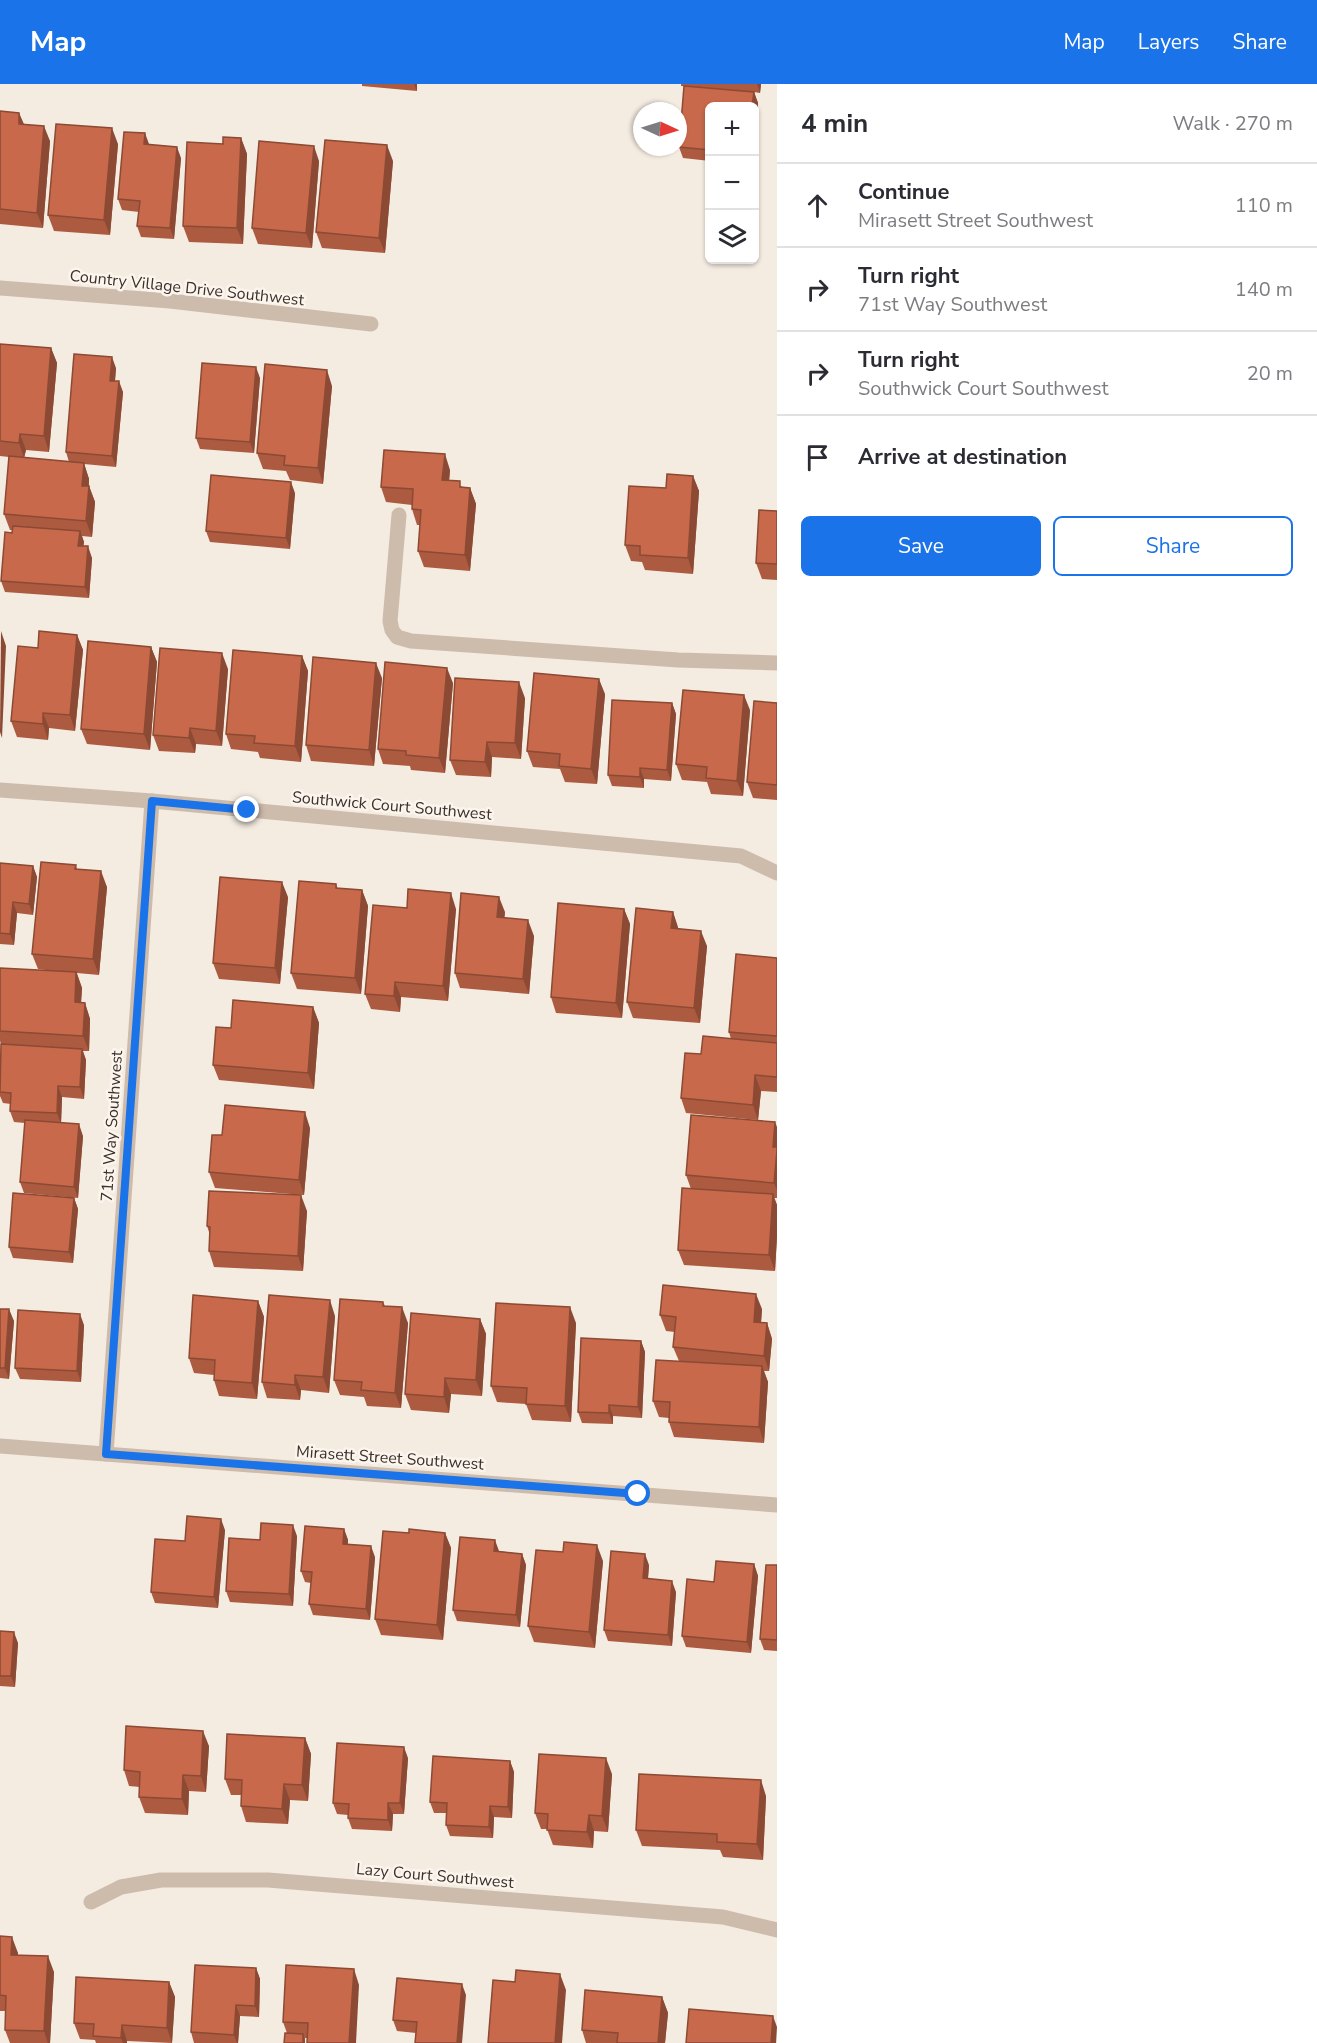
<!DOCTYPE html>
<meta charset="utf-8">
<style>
body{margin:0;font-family:"Nunito Sans",sans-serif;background:#f7f7f7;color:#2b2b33}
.controls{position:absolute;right:18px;top:18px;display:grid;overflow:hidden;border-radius:9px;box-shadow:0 2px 4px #0004}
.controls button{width:54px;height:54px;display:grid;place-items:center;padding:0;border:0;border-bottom:2px solid #e1e1e2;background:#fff;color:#2b2b33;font:30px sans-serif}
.compass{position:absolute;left:633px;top:18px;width:54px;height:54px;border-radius:50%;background:#fff;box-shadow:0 2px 4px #0004;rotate:94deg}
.stop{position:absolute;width:18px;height:18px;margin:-14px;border:4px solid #1a73e8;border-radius:50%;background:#fff}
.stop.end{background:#1a73e8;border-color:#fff;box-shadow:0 2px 6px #0008}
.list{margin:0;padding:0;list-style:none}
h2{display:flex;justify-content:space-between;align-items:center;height:78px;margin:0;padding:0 24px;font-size:26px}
h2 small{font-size:20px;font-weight:400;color:#7c7c81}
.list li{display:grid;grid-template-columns:39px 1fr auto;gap:18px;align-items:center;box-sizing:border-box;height:84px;padding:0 24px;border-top:2px solid #e1e1e2}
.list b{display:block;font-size:22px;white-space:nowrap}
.list p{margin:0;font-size:20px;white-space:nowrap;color:#7c7c81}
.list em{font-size:20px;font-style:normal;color:#7c7c81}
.actions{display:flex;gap:12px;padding:18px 24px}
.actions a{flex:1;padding:14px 0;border:2px solid #1a73e8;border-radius:9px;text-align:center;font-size:21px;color:#1a73e8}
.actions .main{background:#1a73e8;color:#fff}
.icon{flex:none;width:33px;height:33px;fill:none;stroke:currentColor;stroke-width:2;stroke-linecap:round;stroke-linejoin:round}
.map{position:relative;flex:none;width:777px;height:1959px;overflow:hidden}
header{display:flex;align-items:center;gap:36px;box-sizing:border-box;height:84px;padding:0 30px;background:#1a73e8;color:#fff}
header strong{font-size:28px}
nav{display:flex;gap:33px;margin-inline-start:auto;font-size:21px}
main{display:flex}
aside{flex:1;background:#fff}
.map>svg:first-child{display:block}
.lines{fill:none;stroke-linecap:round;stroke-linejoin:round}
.minor{stroke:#cdbbac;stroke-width:15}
.wall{fill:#ac5a40}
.shaded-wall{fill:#8c4a34}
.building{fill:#c8694b;stroke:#8c4a34;stroke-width:1.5}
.route{stroke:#1a73e8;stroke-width:8}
.labels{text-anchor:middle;stroke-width:5;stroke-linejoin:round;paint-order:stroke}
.street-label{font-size:16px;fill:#3b302b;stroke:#fbf5ee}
</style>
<header>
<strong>Map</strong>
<nav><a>Map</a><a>Layers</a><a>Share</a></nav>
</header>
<main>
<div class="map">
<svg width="777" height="1959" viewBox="0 0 777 1959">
<rect width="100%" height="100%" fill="#f4ebe1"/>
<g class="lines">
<g class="minor">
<path d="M 0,204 L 170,217 L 371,240"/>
<path d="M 399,431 L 390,537 L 392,546 L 397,553 L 411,557 L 678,576 L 777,579"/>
<path d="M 0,706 L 152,717 L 741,772 L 777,789"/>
<path d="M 0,1362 L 777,1421"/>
<path d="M 106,1370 L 152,717"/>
<path d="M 91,1818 L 121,1803 L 161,1796 L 268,1796 L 723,1833 L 777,1846"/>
</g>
</g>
<g class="wall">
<path d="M 362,0 L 417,0 L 417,7 L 362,2 Z"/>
<path d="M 681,0 L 761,0 L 760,9 L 754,8 L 758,19 L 755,55 L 754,22 L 710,22 L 710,77 L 683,74 L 679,63 L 717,5 L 681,2 Z"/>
<path d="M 0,27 L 19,29 L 24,40 L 50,57 L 43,144 L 0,140 Z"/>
<path d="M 241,54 L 247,70 L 243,160 L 189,158 L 183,142 L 223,60 Z"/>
<path d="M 118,60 L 110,151 L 54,147 L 48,131 Z"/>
<path d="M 181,74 L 174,155 L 141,153 L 137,142 L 139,128 L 122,126 L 118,115 Z"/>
<path d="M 319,77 L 312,164 L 258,160 L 252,144 Z"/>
<path d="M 393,77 L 385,169 L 322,164 L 316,148 Z"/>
<path d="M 0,260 L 51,264 L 57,279 L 49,368 L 26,366 L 24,374 L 69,378 L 66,368 L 116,284 L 115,297 L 123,308 L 116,383 L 84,380 L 89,395 L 89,402 L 95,418 L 92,453 L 82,452 L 84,458 L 83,462 L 92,474 L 89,514 L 5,508 L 1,497 L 12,446 L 10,446 L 4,430 L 9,373 L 0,372 Z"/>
<path d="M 260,294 L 254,369 L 200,365 L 196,354 Z"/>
<path d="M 332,302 L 323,400 L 290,396 L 286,387 L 263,385 L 257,369 Z"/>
<path d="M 450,386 L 449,396 L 463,403 L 470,404 L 476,420 L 470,487 L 424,483 L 418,467 L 420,441 L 417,441 L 412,425 L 412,421 L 386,418 L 381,403 Z"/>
<path d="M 693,392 L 699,407 L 693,490 L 645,486 L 642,478 L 631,477 L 625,461 L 666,404 Z"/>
<path d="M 295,409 L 290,465 L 210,458 L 206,447 Z"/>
<path d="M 777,427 L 777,496 L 762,495 L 756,479 Z"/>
<path d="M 77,551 L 83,566 L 75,647 L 49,644 L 48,656 L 17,653 L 11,637 Z"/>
<path d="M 151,563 L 157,578 L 150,666 L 87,660 L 81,645 Z"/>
<path d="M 302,572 L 308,587 L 301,678 L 260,674 L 258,668 L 231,665 L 226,650 Z"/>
<path d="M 228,585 L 222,662 L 196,660 L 195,669 L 159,667 L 153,651 Z"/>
<path d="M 382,594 L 374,682 L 311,677 L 306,661 Z"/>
<path d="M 453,599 L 445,689 L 411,686 L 410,682 L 383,680 L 378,665 Z"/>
<path d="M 605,610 L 597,700 L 565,698 L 560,685 L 533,683 L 527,667 Z"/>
<path d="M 525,614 L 521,675 L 492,673 L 491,693 L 456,691 L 450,676 Z"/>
<path d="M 672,619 L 676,630 L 671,697 L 644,695 L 644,704 L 612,702 L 608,691 Z"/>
<path d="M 777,619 L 777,716 L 753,714 L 747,698 Z"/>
<path d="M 750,626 L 743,712 L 711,710 L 707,698 L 682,696 L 676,680 Z"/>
<path d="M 0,779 L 33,782 L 37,793 L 33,831 L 17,829 L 14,861 L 0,860 Z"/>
<path d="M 76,781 L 77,785 L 107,803 L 99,891 L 77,889 L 82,904 L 81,919 L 85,919 L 90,935 L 89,967 L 83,967 L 86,976 L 84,1015 L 62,1013 L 61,1039 L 83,1052 L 78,1114 L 24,1109 L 20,1098 L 25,1039 L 14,1038 L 10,1027 L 11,1020 L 3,1019 L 0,1012 L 0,980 L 1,960 L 0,957 L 0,884 L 53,887 L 38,885 L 32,870 Z"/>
<path d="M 336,800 L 338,805 L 362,806 L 368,822 L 361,910 L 297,905 L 291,889 Z"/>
<path d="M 288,813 L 280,900 L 219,895 L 213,879 Z"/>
<path d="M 407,824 L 456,825 L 448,917 L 401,913 L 400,928 L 371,925 L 365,910 Z"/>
<path d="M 624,825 L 630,840 L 622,934 L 556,929 L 551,913 Z"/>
<path d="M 505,828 L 504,834 L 534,852 L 529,910 L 460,904 L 455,889 Z"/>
<path d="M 673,828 L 678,845 L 707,862 L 700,939 L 633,934 L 627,918 Z"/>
<path d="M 777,874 L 777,1008 L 761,1007 L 758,1036 L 686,1029 L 681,1014 L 701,970 L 731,955 L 729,948 Z"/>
<path d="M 313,923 L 319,939 L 314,1005 L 219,996 L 213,981 L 231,944 Z"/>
<path d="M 777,1043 L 777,1114 L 774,1114 L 777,1121 L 777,1152 L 775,1187 L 684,1181 L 678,1166 L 691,1105 L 686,1091 Z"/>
<path d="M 310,1044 L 304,1111 L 215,1104 L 209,1088 Z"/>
<path d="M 74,1114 L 78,1125 L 73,1179 L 13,1174 L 9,1163 Z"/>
<path d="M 307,1127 L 303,1187 L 214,1183 L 209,1167 L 210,1151 L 207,1142 Z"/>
<path d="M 258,1217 L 264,1233 L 257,1315 L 219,1312 L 214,1296 L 214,1291 L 194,1289 L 189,1274 Z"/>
<path d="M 383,1218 L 385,1222 L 408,1239 L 401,1324 L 367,1322 L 364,1313 L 340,1311 L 334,1296 Z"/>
<path d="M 0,1225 L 14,1237 L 9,1295 L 0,1294 Z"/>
<path d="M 762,1225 L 761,1238 L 767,1239 L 772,1255 L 769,1287 L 764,1287 L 768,1298 L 764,1359 L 674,1353 L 669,1338 L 669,1334 L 659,1333 L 653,1317 L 679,1277 L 673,1263 L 675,1248 L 666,1247 L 660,1231 Z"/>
<path d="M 335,1232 L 329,1309 L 301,1306 L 300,1316 L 267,1314 L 262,1298 Z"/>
<path d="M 480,1235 L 486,1250 L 482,1312 L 451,1310 L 449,1329 L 411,1326 L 405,1310 Z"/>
<path d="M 576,1239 L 571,1338 L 532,1336 L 526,1320 L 497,1318 L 491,1302 Z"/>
<path d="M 84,1241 L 81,1298 L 20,1295 L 15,1284 Z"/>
<path d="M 641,1257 L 645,1268 L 642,1334 L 613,1332 L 613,1340 L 582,1339 L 578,1328 Z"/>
<path d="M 344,1445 L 348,1456 L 348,1460 L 375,1473 L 370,1536 L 313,1531 L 309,1520 L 311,1499 L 305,1498 L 301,1487 Z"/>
<path d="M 225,1446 L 218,1524 L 155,1519 L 151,1508 L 185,1457 Z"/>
<path d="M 409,1449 L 445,1449 L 451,1464 L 443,1556 L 381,1551 L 375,1535 Z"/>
<path d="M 297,1452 L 293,1522 L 230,1518 L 226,1507 L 260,1456 Z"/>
<path d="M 499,1467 L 522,1470 L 526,1481 L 520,1543 L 457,1537 L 453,1526 Z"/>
<path d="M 603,1477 L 595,1564 L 534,1558 L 528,1542 Z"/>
<path d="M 754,1480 L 758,1492 L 751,1569 L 686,1563 L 682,1552 Z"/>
<path d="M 649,1481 L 648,1495 L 676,1508 L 672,1562 L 608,1557 L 604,1546 Z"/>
<path d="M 777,1481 L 777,1567 L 764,1566 L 760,1555 Z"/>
<path d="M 0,1547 L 18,1559 L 15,1603 L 0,1602 Z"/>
<path d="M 305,1654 L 311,1670 L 308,1717 L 290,1716 L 288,1740 L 246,1738 L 241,1722 L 241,1711 L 231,1711 L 225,1695 Z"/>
<path d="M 209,1662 L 206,1708 L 189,1707 L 188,1731 L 145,1729 L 139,1713 L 140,1703 L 129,1702 L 124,1686 Z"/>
<path d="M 408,1674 L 404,1730 L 393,1730 L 392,1747 L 352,1745 L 348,1734 L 348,1731 L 337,1730 L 333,1719 Z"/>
<path d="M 510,1677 L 514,1688 L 512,1734 L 494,1733 L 493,1754 L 450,1752 L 446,1741 L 447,1729 L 434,1729 L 430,1718 Z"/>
<path d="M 612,1690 L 608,1748 L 594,1747 L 593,1764 L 553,1761 L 547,1745 L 541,1745 L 535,1729 Z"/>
<path d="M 766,1712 L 763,1776 L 723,1773 L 720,1766 L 642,1762 L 636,1746 Z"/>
<path d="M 0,1852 L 18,1869 L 18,1871 L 54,1888 L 50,1959 L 10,1959 L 5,1946 L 6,1927 L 0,1927 Z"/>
<path d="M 256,1884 L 260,1895 L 259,1933 L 240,1932 L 238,1959 L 194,1959 L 191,1948 Z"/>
<path d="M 169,1898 L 175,1913 L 172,1959 L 127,1957 L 127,1959 L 96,1959 L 95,1956 L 80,1955 L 74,1939 Z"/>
<path d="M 359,1901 L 307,1954 L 305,1954 L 305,1956 L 287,1949 L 283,1938 Z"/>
<path d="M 466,1911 L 416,1949 L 397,1947 L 393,1936 Z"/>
<path d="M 662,1913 L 668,1929 L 665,1959 L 586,1959 L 582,1946 Z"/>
</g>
<g class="shaded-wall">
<path d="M 414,0 L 417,0 L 417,7 Z"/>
<path d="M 757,0 L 761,0 L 760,9 Z"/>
<path d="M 754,8 L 758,19 L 755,55 L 754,22 L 752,22 Z"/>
<path d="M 19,29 L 25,44 L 19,40 Z"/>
<path d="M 44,42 L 50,57 L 43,144 L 37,129 Z"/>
<path d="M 112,44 L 118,60 L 110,151 L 104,136 Z"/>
<path d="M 145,49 L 149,60 L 144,60 Z"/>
<path d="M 241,54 L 247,70 L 243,160 L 237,144 Z"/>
<path d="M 387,61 L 393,77 L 385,169 L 379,154 Z"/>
<path d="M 314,62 L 319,77 L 312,164 L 306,149 Z"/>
<path d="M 177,63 L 181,74 L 174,155 L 170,144 Z"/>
<path d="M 51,264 L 57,279 L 49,368 L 44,352 Z"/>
<path d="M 112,273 L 116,284 L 114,308 L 110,297 Z"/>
<path d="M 256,283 L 260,294 L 254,369 L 250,358 Z"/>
<path d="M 327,286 L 332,302 L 323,400 L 318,384 Z"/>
<path d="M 119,297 L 123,308 L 116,383 L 112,372 Z"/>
<path d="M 20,350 L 26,366 L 24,374 L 19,359 Z"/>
<path d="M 445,370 L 450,386 L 448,411 L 442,396 Z"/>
<path d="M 84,379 L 89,395 L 87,418 L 82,402 Z"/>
<path d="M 693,392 L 699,407 L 693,490 L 688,474 Z"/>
<path d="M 291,398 L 295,409 L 290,465 L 286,454 Z"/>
<path d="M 89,402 L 95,418 L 92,453 L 86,437 Z"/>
<path d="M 470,404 L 476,420 L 470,487 L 465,471 Z"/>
<path d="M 80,447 L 84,458 L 82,473 L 78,462 Z"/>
<path d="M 88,462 L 92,474 L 89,514 L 85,503 Z"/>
<path d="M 1,547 L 6,562 L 2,654 L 0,648 Z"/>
<path d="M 77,551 L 83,566 L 75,647 L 70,631 Z"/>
<path d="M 151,563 L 157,578 L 150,666 L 144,650 Z"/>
<path d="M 222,569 L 228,585 L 222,662 L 216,647 Z"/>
<path d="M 302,572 L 308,587 L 301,678 L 295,662 Z"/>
<path d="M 376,579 L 382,594 L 374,682 L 369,666 Z"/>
<path d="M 447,584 L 453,599 L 445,689 L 439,674 Z"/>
<path d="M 599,595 L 605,610 L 597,700 L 591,685 Z"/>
<path d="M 519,598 L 525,614 L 521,675 L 515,659 Z"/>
<path d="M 744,611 L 750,626 L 743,712 L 737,697 Z"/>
<path d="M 672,619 L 676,630 L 671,697 L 667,686 Z"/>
<path d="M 43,629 L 49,644 L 48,656 L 43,640 Z"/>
<path d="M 190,644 L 196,660 L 195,669 L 189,654 Z"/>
<path d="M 487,658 L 492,673 L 491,693 L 485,678 Z"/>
<path d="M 640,684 L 644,695 L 644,704 L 640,693 Z"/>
<path d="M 33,782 L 37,793 L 33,831 L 29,820 Z"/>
<path d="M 101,787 L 107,803 L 99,891 L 93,875 Z"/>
<path d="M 282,798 L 288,813 L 280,900 L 275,884 Z"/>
<path d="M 362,806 L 368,822 L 361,910 L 355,894 Z"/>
<path d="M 451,809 L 456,825 L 448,917 L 443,902 Z"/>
<path d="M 499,813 L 505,828 L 503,849 L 497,833 Z"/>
<path d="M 13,818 L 17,829 L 14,861 L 10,850 Z"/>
<path d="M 624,825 L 630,840 L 622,934 L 616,919 Z"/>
<path d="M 673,828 L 678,843 L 677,860 L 671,844 Z"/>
<path d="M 528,836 L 534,852 L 529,910 L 523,895 Z"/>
<path d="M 701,847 L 707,862 L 700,939 L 694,924 Z"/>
<path d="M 76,888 L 82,904 L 80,934 L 75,918 Z"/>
<path d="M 395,898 L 401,913 L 400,928 L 394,912 Z"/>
<path d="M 85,919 L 90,935 L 89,967 L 83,952 Z"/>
<path d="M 313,923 L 319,939 L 314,1005 L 308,989 Z"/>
<path d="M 82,965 L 86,976 L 84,1015 L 80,1003 Z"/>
<path d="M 755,991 L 761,1007 L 758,1036 L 753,1021 Z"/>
<path d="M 58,1002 L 62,1013 L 61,1040 L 57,1029 Z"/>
<path d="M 305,1028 L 310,1044 L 304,1111 L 299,1096 Z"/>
<path d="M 775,1038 L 777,1043 L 777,1106 L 774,1099 L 773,1063 Z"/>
<path d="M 79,1040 L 83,1052 L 78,1114 L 74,1103 Z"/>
<path d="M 773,1110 L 777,1121 L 777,1152 L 775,1187 L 769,1171 Z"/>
<path d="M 301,1111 L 307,1127 L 303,1187 L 298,1172 Z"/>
<path d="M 74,1114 L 78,1125 L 73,1179 L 69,1168 Z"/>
<path d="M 756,1210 L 762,1225 L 760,1253 L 754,1238 Z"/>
<path d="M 330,1216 L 335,1232 L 329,1309 L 323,1293 Z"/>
<path d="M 258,1217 L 264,1233 L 257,1315 L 252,1299 Z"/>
<path d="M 402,1223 L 408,1239 L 401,1324 L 395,1309 Z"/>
<path d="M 570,1223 L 576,1239 L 571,1338 L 565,1322 Z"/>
<path d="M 9,1225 L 14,1237 L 9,1295 L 5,1284 Z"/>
<path d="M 80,1230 L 84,1241 L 81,1298 L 77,1287 Z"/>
<path d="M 480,1235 L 486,1250 L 482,1312 L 476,1296 Z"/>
<path d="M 767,1239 L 772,1255 L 769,1287 L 764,1272 Z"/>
<path d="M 641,1257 L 645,1268 L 642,1334 L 638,1323 Z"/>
<path d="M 762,1282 L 768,1298 L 764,1359 L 759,1343 Z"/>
<path d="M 295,1291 L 301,1306 L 300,1316 L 295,1301 Z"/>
<path d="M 445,1294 L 451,1310 L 449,1329 L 444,1313 Z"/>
<path d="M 609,1321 L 613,1332 L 613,1340 L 609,1329 Z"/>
<path d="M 221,1435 L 225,1446 L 218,1524 L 214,1513 Z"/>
<path d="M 293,1441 L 297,1452 L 293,1522 L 289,1510 Z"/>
<path d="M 344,1445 L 348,1456 L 347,1471 L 343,1460 Z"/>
<path d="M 445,1449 L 451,1464 L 443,1556 L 437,1541 Z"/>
<path d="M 495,1456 L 499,1467 L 494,1467 Z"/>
<path d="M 597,1461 L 603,1477 L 595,1564 L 589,1548 Z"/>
<path d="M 371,1462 L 375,1473 L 370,1536 L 366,1525 Z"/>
<path d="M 522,1470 L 526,1481 L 520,1543 L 516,1531 Z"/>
<path d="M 645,1470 L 649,1481 L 647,1505 L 643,1494 Z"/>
<path d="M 754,1480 L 758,1492 L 751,1569 L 747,1558 Z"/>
<path d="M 672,1497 L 676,1508 L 672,1562 L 668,1551 Z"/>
<path d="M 14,1548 L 18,1559 L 15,1603 L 11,1592 Z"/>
<path d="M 203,1647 L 209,1662 L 206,1708 L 201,1692 Z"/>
<path d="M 305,1654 L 311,1670 L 308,1717 L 302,1701 Z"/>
<path d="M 404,1663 L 408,1674 L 404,1730 L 400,1719 Z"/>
<path d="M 606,1674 L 612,1690 L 608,1748 L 602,1732 Z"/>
<path d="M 510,1677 L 514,1688 L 512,1734 L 508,1723 Z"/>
<path d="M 183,1691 L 189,1707 L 188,1731 L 182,1715 Z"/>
<path d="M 761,1696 L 766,1712 L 763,1776 L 757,1760 Z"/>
<path d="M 284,1700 L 290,1716 L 288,1740 L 282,1725 Z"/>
<path d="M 388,1719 L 393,1730 L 392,1747 L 388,1736 Z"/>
<path d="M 490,1722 L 494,1733 L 493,1754 L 489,1743 Z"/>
<path d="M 589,1731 L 594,1747 L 593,1764 L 587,1748 Z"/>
<path d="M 12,1853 L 18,1869 L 17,1886 L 11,1871 Z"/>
<path d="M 48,1872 L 54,1888 L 50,1959 L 48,1959 L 44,1947 Z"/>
<path d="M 256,1884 L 260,1895 L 259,1933 L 255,1922 Z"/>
<path d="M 354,1885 L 359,1901 L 356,1959 L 349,1959 Z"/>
<path d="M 560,1890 L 566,1906 L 562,1959 L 555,1959 Z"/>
<path d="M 169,1898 L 175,1913 L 172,1959 L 167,1944 Z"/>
<path d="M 462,1900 L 466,1911 L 462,1959 L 457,1959 Z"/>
<path d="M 662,1913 L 668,1929 L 665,1959 L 658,1959 Z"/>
<path d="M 236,1921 L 240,1932 L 238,1959 L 237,1959 L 234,1951 Z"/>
<path d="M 773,1932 L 777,1943 L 776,1959 L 771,1959 Z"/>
<path d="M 122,1941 L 127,1957 L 127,1959 L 123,1959 L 121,1954 Z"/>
<path d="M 303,1950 L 305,1956 L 305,1959 L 303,1959 Z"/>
</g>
<g class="building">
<path d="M 684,2 L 754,8 L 752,22 L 710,22 L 710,66 L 679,63 Z"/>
<path d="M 0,27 L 19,29 L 19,40 L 44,42 L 37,129 L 0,125 Z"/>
<path d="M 56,40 L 112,44 L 104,136 L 48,131 Z"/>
<path d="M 124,48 L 145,49 L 144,60 L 177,63 L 170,144 L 137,142 L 140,117 L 118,115 Z"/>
<path d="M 223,53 L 241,54 L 237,144 L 183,142 L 187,58 L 223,60 Z"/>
<path d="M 325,56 L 387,61 L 379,154 L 316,148 Z"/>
<path d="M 259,57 L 314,62 L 306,149 L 252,144 Z"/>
<path d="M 0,260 L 51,264 L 44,352 L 20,350 L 19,359 L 0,357 Z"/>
<path d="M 74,270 L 112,273 L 110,297 L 119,297 L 112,372 L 66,368 Z"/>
<path d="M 202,279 L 256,283 L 250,358 L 196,354 Z"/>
<path d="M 265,280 L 327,286 L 318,384 L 284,381 L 285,372 L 257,369 Z"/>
<path d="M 384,366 L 445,370 L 442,396 L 460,397 L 460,403 L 470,404 L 465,471 L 418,467 L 421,426 L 412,425 L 413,405 L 381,403 Z"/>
<path d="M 9,372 L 84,379 L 82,402 L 89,402 L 86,437 L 4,430 Z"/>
<path d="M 667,390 L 693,392 L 688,474 L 640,471 L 640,462 L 625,461 L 629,402 L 666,404 Z"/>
<path d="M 211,391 L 291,398 L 286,454 L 206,447 Z"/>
<path d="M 759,426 L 777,427 L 777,480 L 756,479 Z"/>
<path d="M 13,442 L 80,447 L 78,462 L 88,462 L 85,503 L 1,497 L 5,448 L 12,449 Z"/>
<path d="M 39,547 L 77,551 L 70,631 L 43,629 L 43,640 L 11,637 L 18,562 L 38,564 Z"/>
<path d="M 88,557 L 151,563 L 144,650 L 81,645 Z"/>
<path d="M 160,564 L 222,569 L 216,647 L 190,644 L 189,654 L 153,651 Z"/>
<path d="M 233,566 L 302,572 L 295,662 L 254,659 L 255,652 L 226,650 Z"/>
<path d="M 313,573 L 376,579 L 369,666 L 306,661 Z"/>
<path d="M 385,578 L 447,584 L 439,674 L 406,671 L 406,667 L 378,665 Z"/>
<path d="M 534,589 L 599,595 L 591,685 L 559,682 L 560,670 L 527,667 Z"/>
<path d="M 455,594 L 519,598 L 515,659 L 487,658 L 485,678 L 450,676 Z"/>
<path d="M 683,606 L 744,611 L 737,697 L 706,694 L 707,683 L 676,680 Z"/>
<path d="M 612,616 L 672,619 L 667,686 L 640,684 L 640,693 L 608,691 Z"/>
<path d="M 754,617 L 777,619 L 777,701 L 747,698 Z"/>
<path d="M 41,778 L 76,781 L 75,785 L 101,787 L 93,875 L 32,870 Z"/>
<path d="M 0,779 L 33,782 L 29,820 L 13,818 L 10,850 L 0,849 Z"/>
<path d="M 220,793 L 282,798 L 275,884 L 213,879 Z"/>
<path d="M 299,797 L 336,800 L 336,804 L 362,806 L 355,894 L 291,889 Z"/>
<path d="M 408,805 L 451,809 L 443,902 L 395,898 L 394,912 L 365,910 L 373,821 L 407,824 Z"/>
<path d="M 461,809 L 499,813 L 497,833 L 528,836 L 523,895 L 455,889 Z"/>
<path d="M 558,819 L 624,825 L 616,919 L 551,913 Z"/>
<path d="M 636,824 L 673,828 L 671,844 L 701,847 L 694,924 L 627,918 Z"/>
<path d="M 736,870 L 777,874 L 777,952 L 729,948 Z"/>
<path d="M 0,884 L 76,888 L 75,918 L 85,919 L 83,952 L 0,947 Z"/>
<path d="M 233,916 L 313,923 L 308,989 L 213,981 L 216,943 L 231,944 Z"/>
<path d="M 703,952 L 777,959 L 777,993 L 755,991 L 753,1021 L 681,1014 L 685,969 L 701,970 Z"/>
<path d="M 1,960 L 82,965 L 80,1003 L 58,1002 L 57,1029 L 10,1027 L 11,1009 L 0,1008 Z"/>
<path d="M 225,1021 L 305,1028 L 299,1096 L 209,1088 L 212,1051 L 222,1051 Z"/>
<path d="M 691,1031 L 775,1038 L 773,1063 L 777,1063 L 777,1066 L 774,1099 L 686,1091 Z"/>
<path d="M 25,1036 L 79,1040 L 74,1103 L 20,1098 Z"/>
<path d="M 682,1104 L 773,1110 L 769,1171 L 678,1166 Z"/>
<path d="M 209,1107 L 301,1111 L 298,1172 L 209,1167 L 210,1143 L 207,1142 Z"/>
<path d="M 13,1109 L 74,1114 L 69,1168 L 9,1163 Z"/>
<path d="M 663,1201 L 756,1210 L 754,1238 L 767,1239 L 764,1272 L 673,1263 L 676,1233 L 660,1231 Z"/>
<path d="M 193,1211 L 258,1217 L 252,1299 L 214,1296 L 215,1276 L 189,1274 Z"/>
<path d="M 269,1211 L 330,1216 L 323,1293 L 295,1291 L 295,1301 L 262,1298 Z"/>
<path d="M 340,1215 L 383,1218 L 383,1222 L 402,1223 L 395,1309 L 361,1306 L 362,1298 L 334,1296 Z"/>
<path d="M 496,1219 L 570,1223 L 565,1322 L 526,1320 L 527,1304 L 491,1302 Z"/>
<path d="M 0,1225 L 9,1225 L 5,1284 L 0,1284 Z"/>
<path d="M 18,1226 L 80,1230 L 77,1287 L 15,1284 Z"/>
<path d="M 411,1229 L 480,1235 L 476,1296 L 445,1294 L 444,1313 L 405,1310 Z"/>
<path d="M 581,1254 L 641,1257 L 638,1323 L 609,1321 L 609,1329 L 578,1328 Z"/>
<path d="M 656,1276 L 762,1282 L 759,1343 L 669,1338 L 670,1318 L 653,1317 Z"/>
<path d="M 187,1432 L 221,1435 L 214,1513 L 151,1508 L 155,1455 L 185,1457 Z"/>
<path d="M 261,1439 L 293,1441 L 289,1510 L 226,1507 L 229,1454 L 260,1456 Z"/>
<path d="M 305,1442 L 344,1445 L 343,1460 L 371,1462 L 366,1525 L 309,1520 L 312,1488 L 301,1487 Z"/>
<path d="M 409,1445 L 445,1449 L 437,1541 L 375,1535 L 383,1447 L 409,1449 Z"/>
<path d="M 460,1453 L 495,1456 L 494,1467 L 522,1470 L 516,1531 L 453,1526 Z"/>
<path d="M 564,1458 L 597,1461 L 589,1548 L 528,1542 L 536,1466 L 563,1468 Z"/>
<path d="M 611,1467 L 645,1470 L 643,1494 L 672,1497 L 668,1551 L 604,1546 Z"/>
<path d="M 716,1477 L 754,1480 L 747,1558 L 682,1552 L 687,1495 L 714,1498 Z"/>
<path d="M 766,1481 L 777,1481 L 777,1556 L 760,1555 Z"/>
<path d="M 0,1547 L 14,1548 L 11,1592 L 0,1592 Z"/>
<path d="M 126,1642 L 203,1647 L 201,1692 L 183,1691 L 182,1715 L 139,1713 L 140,1688 L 124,1686 Z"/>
<path d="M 227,1650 L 305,1654 L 302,1701 L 284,1700 L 282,1725 L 241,1722 L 242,1696 L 225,1695 Z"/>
<path d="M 337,1659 L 404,1663 L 400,1719 L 388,1719 L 388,1736 L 348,1734 L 349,1720 L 333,1719 Z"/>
<path d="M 539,1670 L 606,1674 L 602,1732 L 589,1731 L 587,1748 L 547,1746 L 548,1730 L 535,1729 Z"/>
<path d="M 433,1672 L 510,1677 L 508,1723 L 490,1722 L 489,1743 L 446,1741 L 447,1719 L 430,1718 Z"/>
<path d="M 639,1690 L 761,1696 L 757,1760 L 717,1758 L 717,1750 L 636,1746 Z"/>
<path d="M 0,1852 L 12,1853 L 11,1871 L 48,1872 L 44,1947 L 5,1946 L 6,1912 L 0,1911 Z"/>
<path d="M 195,1881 L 256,1884 L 255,1922 L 236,1921 L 234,1951 L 191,1948 Z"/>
<path d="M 286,1881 L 354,1885 L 349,1959 L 307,1959 L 308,1939 L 283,1938 Z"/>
<path d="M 516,1886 L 560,1890 L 555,1959 L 488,1959 L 493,1896 L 515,1898 Z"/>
<path d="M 76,1893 L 169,1898 L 167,1944 L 122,1941 L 121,1954 L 93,1952 L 94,1940 L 74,1939 Z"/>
<path d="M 397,1894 L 462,1900 L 457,1959 L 415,1959 L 417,1938 L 393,1936 Z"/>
<path d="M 585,1906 L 662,1913 L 658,1959 L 617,1959 L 618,1949 L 582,1946 Z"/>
<path d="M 689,1925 L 773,1932 L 771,1959 L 686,1959 Z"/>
<path d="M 285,1949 L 303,1950 L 303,1959 L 284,1959 Z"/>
</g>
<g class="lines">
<path class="route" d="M 247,726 L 152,717 L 106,1370 L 638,1410"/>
</g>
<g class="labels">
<g class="street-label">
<text transform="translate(187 203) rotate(6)" y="6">Country Village Drive Southwest</text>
<text transform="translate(392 721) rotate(5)" y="6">Southwick Court Southwest</text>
<text transform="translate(111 1042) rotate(-86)" y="6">71st Way Southwest</text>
<text transform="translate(390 1373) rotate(4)" y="6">Mirasett Street Southwest</text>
<text transform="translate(435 1791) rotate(5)" y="6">Lazy Court Southwest</text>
</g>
</g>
</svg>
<div class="controls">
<button>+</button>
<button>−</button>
<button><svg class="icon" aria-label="layers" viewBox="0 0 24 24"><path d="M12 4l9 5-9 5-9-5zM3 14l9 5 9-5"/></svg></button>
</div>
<svg class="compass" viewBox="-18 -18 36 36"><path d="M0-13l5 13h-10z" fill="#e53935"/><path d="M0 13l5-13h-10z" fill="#7c7c81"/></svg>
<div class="stop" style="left:638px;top:1410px"></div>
<div class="stop end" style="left:247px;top:726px"></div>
</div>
<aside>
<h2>4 min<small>Walk · 270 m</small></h2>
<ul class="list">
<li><svg class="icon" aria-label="ahead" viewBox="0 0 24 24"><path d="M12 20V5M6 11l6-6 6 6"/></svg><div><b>Continue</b><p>Mirasett Street Southwest</p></div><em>110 m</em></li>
<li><svg class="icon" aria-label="right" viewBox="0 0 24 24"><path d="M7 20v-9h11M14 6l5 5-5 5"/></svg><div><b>Turn right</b><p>71st Way Southwest</p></div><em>140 m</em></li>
<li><svg class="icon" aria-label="right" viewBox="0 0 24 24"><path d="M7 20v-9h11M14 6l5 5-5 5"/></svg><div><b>Turn right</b><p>Southwick Court Southwest</p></div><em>20 m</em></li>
<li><svg class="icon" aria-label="arrive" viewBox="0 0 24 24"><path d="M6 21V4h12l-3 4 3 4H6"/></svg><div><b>Arrive at destination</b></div></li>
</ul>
<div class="actions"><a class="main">Save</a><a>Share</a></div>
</aside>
</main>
